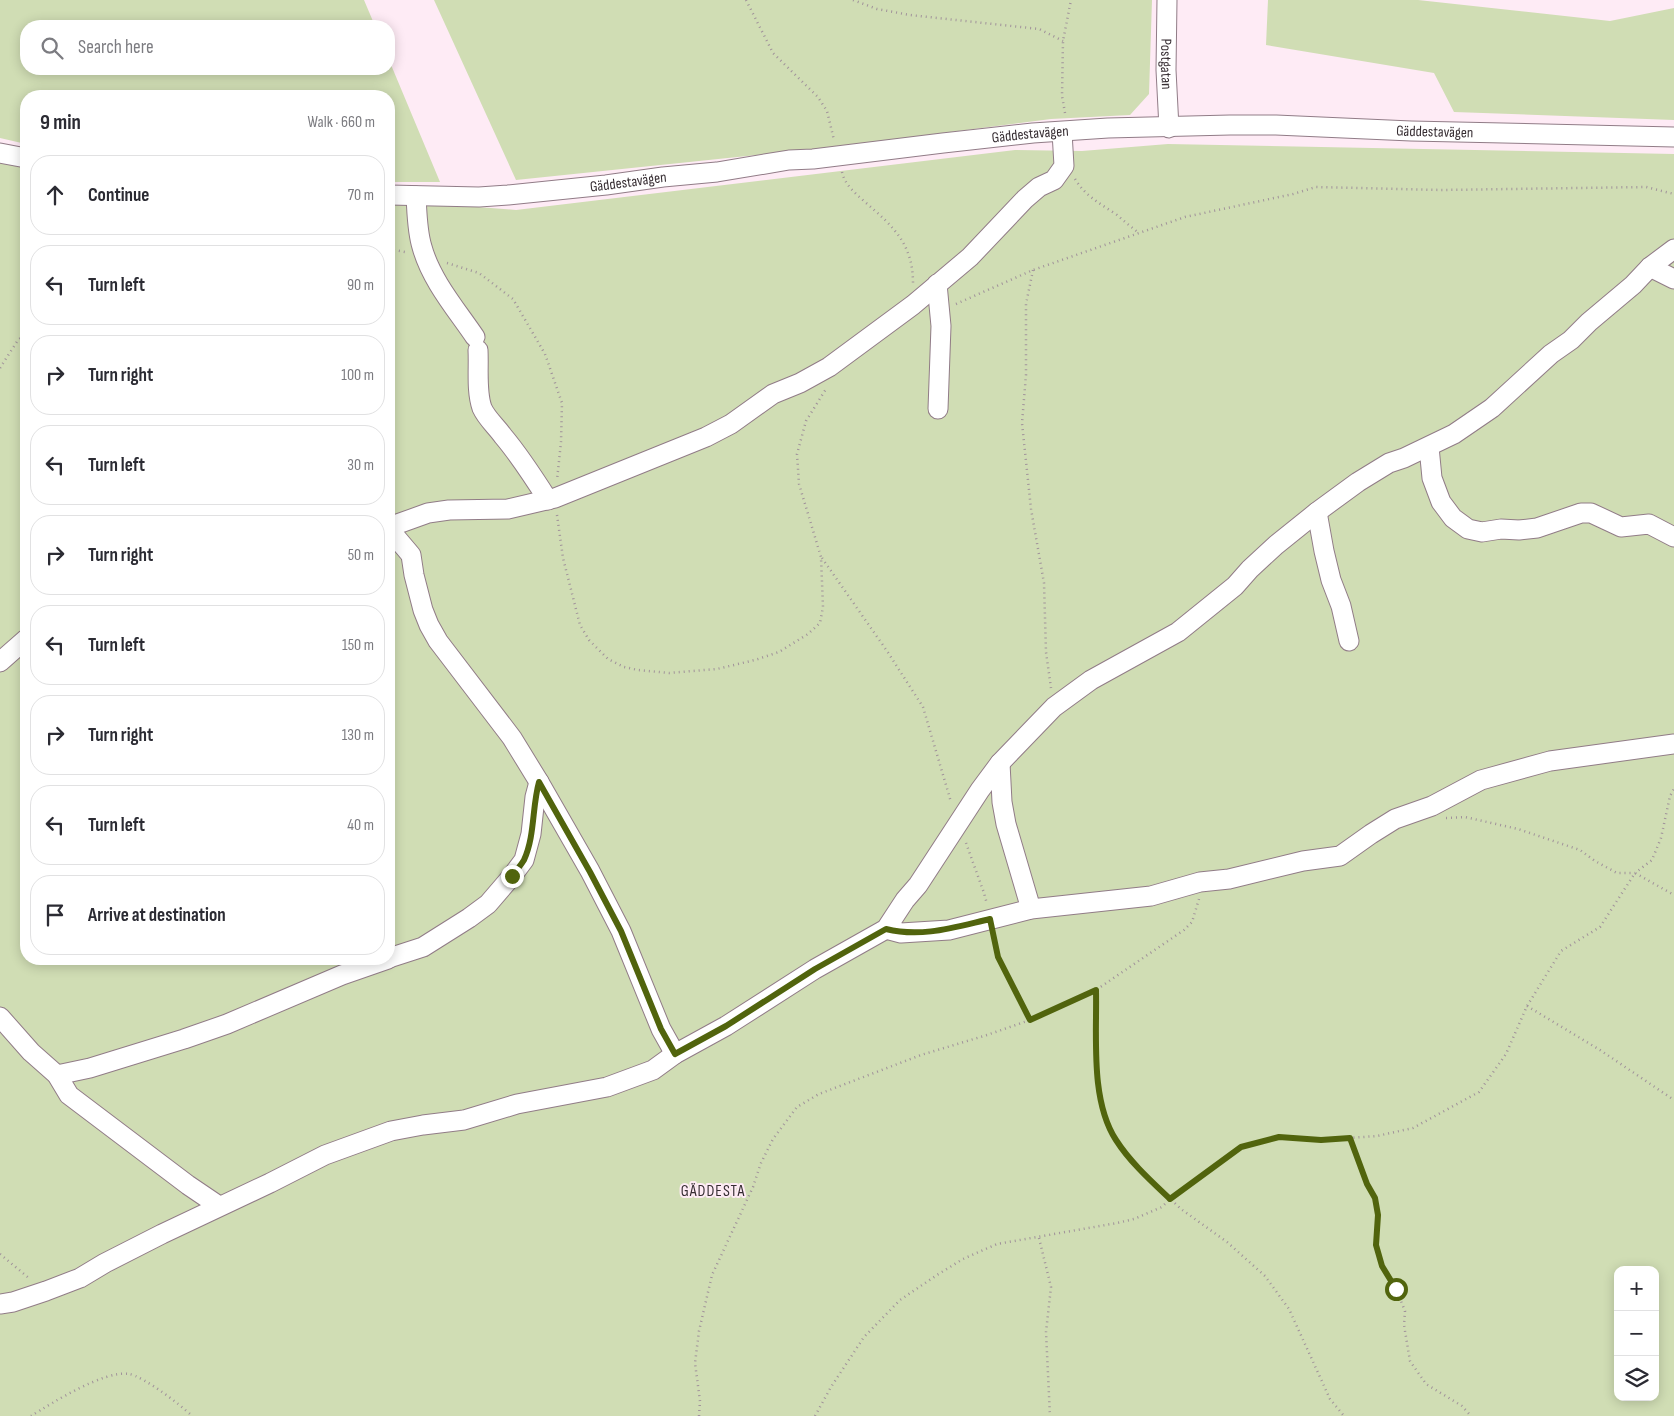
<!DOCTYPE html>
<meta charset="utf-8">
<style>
body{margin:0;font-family:"Sofia Sans Condensed",sans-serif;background:#f2f2f3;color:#2b2b33}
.controls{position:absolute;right:15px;bottom:15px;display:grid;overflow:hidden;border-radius:10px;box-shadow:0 2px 12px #0003}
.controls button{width:45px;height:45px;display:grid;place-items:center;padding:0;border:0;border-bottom:1px solid #e1e1e2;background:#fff;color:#2b2b33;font:25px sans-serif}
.stop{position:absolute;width:15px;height:15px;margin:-11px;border:4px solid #51640d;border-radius:50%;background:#fff}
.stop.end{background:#51640d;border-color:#fff;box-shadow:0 1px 5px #0008}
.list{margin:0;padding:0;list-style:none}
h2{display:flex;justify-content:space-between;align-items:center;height:65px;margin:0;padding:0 20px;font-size:21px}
h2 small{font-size:16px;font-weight:400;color:#7c7c81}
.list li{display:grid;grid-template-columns:32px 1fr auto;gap:15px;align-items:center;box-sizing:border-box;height:80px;margin:0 10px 10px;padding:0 10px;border:1px solid #e1e1e2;border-radius:20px}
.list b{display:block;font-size:19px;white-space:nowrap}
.list em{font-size:16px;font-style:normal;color:#7c7c81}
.icon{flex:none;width:28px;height:28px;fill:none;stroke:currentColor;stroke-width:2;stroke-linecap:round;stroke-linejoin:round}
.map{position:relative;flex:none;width:1674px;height:1416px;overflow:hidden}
.search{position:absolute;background:#fff;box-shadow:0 2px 12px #0003;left:20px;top:20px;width:375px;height:55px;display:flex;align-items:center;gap:12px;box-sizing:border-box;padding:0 18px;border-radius:20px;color:#7c7c81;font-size:19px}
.panel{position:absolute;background:#fff;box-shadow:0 2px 12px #0003;left:20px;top:90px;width:375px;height:875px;border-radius:20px}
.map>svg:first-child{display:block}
.green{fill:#d0ddb4;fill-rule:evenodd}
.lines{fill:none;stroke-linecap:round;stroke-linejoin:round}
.minor-casing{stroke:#917c87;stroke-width:21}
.path{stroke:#a0929a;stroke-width:2.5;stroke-dasharray:1 4;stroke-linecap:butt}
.minor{stroke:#fff;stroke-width:19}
.route{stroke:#51640d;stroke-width:6}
.labels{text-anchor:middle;stroke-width:4;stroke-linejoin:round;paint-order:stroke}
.street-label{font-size:15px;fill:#362d32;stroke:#feebf5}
.neighbourhood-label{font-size:16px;letter-spacing:1px;fill:#362d32;stroke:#feebf5}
</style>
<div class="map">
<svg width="1674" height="1416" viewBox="0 0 1674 1416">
<rect width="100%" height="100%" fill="#feebf5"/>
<g class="green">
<path d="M 0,0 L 364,0 L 375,26 L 26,26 L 26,69 L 389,69 L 389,60 L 440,182 L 389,182 L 389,96 L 26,96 L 26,144 L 0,138 Z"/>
<path d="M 434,0 L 1152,0 L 1149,94 L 1130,115 L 1051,119 L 835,147 L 516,180 Z"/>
<path d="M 1268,0 L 1418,0 L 1610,21 L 1674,8 L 1674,120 L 1454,112 L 1434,73 L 1266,45 Z"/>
<path d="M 1168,144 L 1674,154 L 1674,1416 L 0,1416 L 0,160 L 26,165 L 26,959 L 389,959 L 389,205 L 465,206 L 516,210 L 1015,150 L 1082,151 ZM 1618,1270 L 1655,1270 L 1655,1397 L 1618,1397 Z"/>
</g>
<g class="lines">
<defs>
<g id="minor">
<path id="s1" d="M 1167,0 L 1166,70 L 1169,128"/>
<path d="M 0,153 L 26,158"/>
<path id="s2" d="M 389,195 L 479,197 L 508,195 L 606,185 L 663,177 L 717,172 L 789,160 L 813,159 L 943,143 L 1033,133 L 1108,128 L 1230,125 L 1276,125 L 1411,131 L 1674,137"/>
<path d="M 416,196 C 417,212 417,231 422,247 C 431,280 456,309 475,337"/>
<path d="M 1650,267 L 1674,279"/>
<path d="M 937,284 L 941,326 L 938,409"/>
<path d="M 478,350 C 479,368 476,391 482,408 C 487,419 496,426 503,436 C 520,456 534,478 548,500"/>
<path d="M 1429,447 L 1432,478 L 1441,502 L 1453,518 L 1468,529 L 1482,532 L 1501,529 L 1519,530 L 1537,528 L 1581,513 L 1591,513 L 1621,527 L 1649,524 L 1674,537"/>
<path d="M 1317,512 L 1324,551 L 1331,580 L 1341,606 L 1349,641"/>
<path d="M 389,527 L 428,513 L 449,510 L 508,509 L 555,498 L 706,437 L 731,424 L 773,394 L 800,383 L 829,367 L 913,305 L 970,257 L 1025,199 L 1039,187 L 1054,180 L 1064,166 L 1062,132"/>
<path d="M 389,529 L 411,555 L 414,575 L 423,610 L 429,625 L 438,641 L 512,738 L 539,782 L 590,871 L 621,931 L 661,1029 L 675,1054"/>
<path d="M 0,662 L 26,639"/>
<path d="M 1000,763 L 1002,802 L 1006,824 L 1031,909"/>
<path d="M 886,929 L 901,933 L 949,930 L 1031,909 L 1151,896 L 1200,882 L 1229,879 L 1303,861 L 1340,856 L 1371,834 L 1395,819 L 1432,806 L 1481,780 L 1550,761 L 1674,744"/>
<path d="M 389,958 L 423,947 L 469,918 L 488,904 L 512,876 L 524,860 L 531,834 L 535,797 L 539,782"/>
<path d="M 0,1017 L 31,1052 L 57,1075 L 69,1095 L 188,1185 L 219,1206"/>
<path d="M 57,1075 L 90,1068 L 184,1039 L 227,1024 L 342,975 L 388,959"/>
<path d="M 0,1304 L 13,1302 L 46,1291 L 80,1278 L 105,1263 L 162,1234 L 270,1183 L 325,1155 L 391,1131 L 423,1125 L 464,1120 L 517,1104 L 607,1087 L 653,1070 L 675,1054 L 726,1026 L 815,969 L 886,929 L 905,900 L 918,885 L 980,790 L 1000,763 L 1054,707 L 1091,680 L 1178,632 L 1235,586 L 1250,569 L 1276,545 L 1317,512 L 1358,482 L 1389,463 L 1404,458 L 1454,434 L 1492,408 L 1551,354 L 1571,340 L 1589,322 L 1633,285 L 1650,267 L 1674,249"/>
</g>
</defs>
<use href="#minor" class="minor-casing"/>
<g class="path">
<path d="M 746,0 L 773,53 L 818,97 L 827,111 L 834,140"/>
<path d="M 853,0 L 877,9 L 910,15 L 1039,29 L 1063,41"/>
<path d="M 1065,113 L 1062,96 L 1063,41 L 1071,0"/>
<path d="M 842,172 C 845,185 855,193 865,202 C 893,226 913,244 913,283"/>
<path d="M 1075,179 C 1085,196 1101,204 1117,215 C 1124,221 1131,227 1139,233"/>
<path d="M 389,249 L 405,252"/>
<path d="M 447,263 L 479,273 L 513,299 L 545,354 L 562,403 L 561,442 L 557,480"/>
<path d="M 1033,270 L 1026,304 L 1026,375 L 1022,423 L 1031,509 L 1044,583 L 1046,652 L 1051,688"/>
<path d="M 956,304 L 1033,270 L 1185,217 L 1293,194 L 1316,187 L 1442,190 L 1646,187 L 1674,194"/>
<path d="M 0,368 L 18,340 L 26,334"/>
<path d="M 557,515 L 563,558 L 580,625 L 589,640 L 608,659 L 624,667 L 638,670 L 669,673 L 717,669 L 755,660 L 779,652 L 808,634 L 820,623 L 823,607 L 821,557 L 799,484 L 797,454 L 806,421 L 826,389"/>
<path d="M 822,558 L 887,651 L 923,707 L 951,802"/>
<path d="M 1446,818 L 1465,817 L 1518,829 L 1580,850 L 1595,861 L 1617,873 L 1635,873 L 1652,860 L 1661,838 L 1670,796 L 1674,789"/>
<path d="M 966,843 L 984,893 L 987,904"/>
<path d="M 993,936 L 997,957 L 1030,1020"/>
<path d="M 1096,990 L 1098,1089 L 1105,1118 L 1116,1140 L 1140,1170 L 1181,1209 L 1227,1242 L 1265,1276 L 1289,1309 L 1330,1399 L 1344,1416"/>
<path d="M 1527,1006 L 1600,1050 L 1674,1100"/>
<path d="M 1350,1138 L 1367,1184 L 1375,1198 L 1378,1215 L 1376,1245 L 1382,1266 L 1396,1289 L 1405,1311 L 1404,1325 L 1410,1361 L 1426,1384 L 1462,1406 L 1471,1416"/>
<path d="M 1039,1238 L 1051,1287 L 1046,1332 L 1050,1416"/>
<path d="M 0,1254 L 30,1279"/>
<path d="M 31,1416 C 52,1403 104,1370 129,1374 C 143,1376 181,1405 192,1416"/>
<path d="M 699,1416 L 700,1401 L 695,1363 L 699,1331 L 712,1275 L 753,1187 L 761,1163 L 773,1139 L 797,1107 L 819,1094 L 921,1055 L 987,1035 L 1030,1020 L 1096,990 L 1184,930 L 1192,922 L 1199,899"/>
<path d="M 815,1416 L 831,1387 L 864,1337 L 900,1300 L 937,1275 L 963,1259 L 997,1244 L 1117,1223 L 1134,1219 L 1162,1207 L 1170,1199 L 1190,1184 L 1241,1147 L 1279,1137 L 1321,1140 L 1377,1136 L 1413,1128 L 1479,1092 L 1506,1054 L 1527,1006 L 1561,951 L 1600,927 L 1635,873 L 1674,895"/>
</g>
<use href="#minor" class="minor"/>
</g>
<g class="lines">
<path class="route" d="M 512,876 C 516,871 521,865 524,860 C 535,836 532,807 539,782 L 590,872 L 621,931 L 661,1029 L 675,1054 L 726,1026 L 815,969 L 886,929 C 922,938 955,927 990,919 L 998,957 L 1030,1020 L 1096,990 C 1097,1036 1090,1100 1116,1140 C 1130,1162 1151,1181 1170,1199 L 1241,1147 L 1279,1137 L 1321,1140 L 1350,1138 L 1367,1184 L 1375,1198 L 1378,1215 L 1376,1245 L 1382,1266 L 1396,1289"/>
</g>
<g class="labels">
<g class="street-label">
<text dy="5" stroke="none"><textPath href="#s1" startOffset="64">Postgatan</textPath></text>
<text dy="5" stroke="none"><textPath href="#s2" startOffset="1050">Gäddestavägen</textPath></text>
<text dy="5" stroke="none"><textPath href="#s2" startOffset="645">Gäddestavägen</textPath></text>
<text dy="5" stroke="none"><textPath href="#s2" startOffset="240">Gäddestavägen</textPath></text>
</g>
<g class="neighbourhood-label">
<text x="713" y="1196">GÄDDESTA</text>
</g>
</g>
</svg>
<div class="controls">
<button>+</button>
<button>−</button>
<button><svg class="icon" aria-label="layers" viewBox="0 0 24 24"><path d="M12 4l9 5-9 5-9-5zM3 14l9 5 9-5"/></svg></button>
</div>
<div class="stop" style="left:1396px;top:1289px"></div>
<div class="stop end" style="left:512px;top:876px"></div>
<div class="search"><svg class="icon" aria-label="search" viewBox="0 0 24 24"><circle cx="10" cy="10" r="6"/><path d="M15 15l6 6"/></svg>Search here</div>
<section class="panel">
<h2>9 min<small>Walk · 660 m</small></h2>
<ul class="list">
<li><svg class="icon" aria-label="ahead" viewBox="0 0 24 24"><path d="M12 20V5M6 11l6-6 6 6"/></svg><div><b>Continue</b></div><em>70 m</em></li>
<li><svg class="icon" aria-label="left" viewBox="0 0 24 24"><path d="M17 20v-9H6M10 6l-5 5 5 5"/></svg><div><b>Turn left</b></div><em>90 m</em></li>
<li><svg class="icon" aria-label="right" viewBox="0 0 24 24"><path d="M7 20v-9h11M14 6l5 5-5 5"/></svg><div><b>Turn right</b></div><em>100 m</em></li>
<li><svg class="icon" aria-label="left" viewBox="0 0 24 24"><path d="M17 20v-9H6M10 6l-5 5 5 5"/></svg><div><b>Turn left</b></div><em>30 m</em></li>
<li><svg class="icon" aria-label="right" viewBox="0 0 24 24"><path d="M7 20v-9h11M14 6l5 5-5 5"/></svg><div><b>Turn right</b></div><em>50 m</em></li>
<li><svg class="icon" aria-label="left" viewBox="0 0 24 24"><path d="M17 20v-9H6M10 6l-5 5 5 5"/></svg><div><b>Turn left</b></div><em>150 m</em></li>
<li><svg class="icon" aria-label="right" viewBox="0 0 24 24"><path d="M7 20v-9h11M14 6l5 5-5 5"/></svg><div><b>Turn right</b></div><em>130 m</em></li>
<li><svg class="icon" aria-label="left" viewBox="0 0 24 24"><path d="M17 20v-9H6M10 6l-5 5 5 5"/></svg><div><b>Turn left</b></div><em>40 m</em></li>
<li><svg class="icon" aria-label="arrive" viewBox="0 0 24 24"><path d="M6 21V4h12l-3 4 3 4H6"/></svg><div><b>Arrive at destination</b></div></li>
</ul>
</section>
</div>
